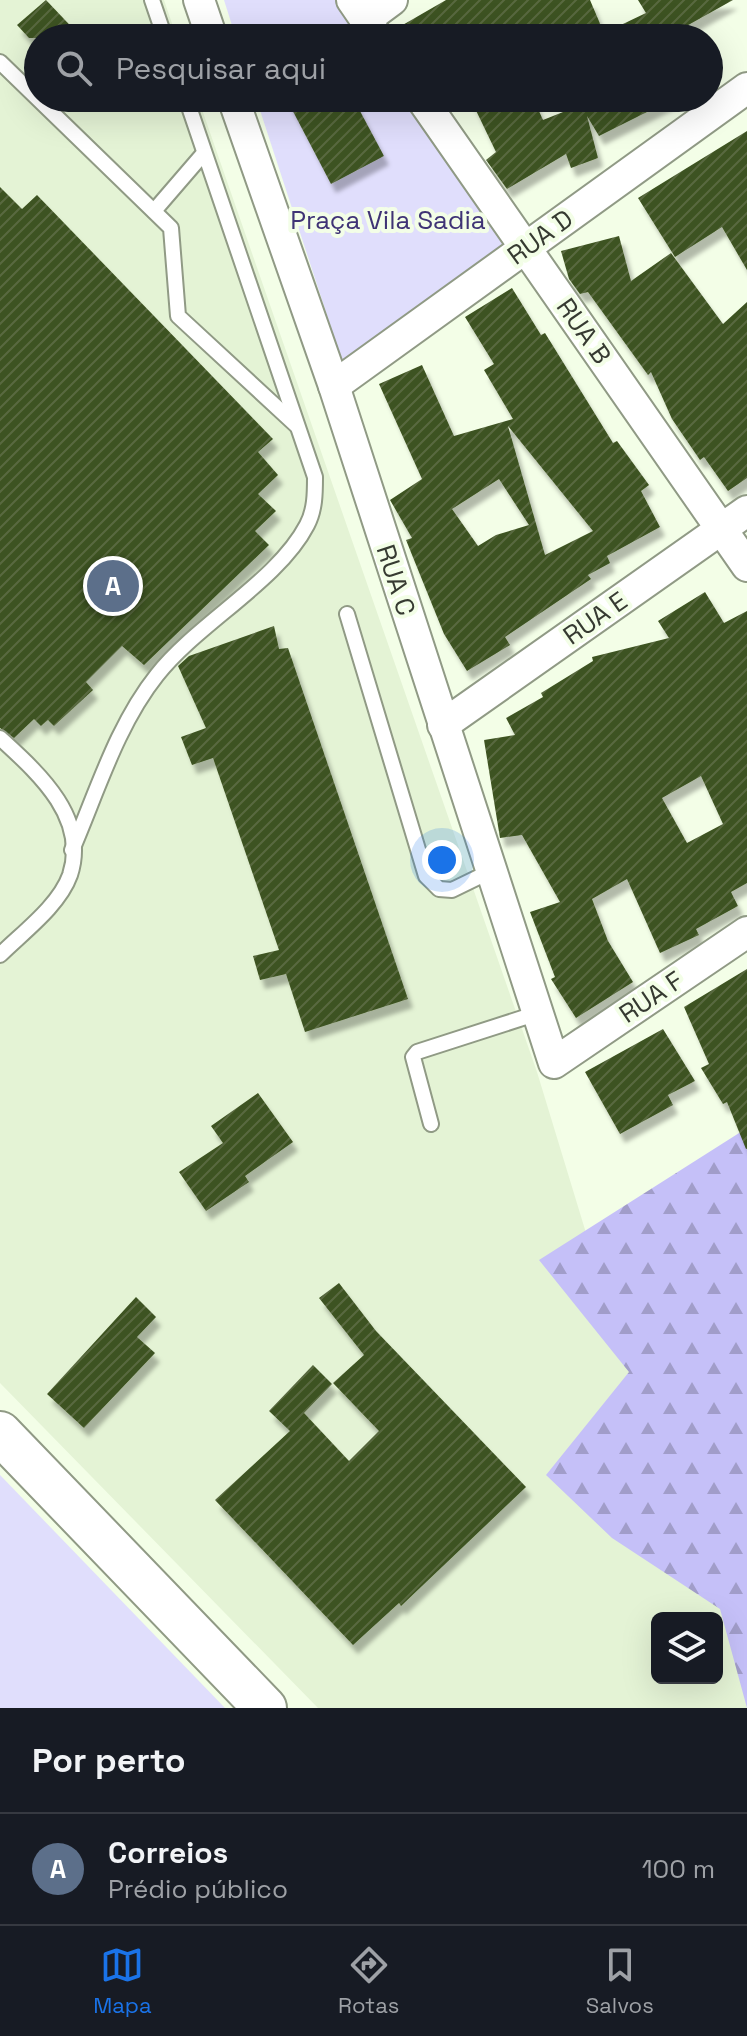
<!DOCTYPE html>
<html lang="pt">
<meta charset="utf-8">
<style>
body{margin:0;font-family:"Space Grotesk",sans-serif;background:#242831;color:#f1f3f6}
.controls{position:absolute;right:24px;bottom:24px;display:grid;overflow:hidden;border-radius:12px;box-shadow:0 8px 32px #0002}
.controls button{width:72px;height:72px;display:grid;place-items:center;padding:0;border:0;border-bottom:2px solid #363941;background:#171b24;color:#f1f3f6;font:40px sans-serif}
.you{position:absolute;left:442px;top:860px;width:28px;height:28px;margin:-20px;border:6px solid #fff;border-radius:50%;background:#1a73e8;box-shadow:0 0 0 12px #1a73e833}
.badge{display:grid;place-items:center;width:52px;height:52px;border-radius:50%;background:#1a73e8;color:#fff;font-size:26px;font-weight:700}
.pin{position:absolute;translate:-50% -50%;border:4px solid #fff;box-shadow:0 2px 8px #0006}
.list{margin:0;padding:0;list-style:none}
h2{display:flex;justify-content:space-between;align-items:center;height:104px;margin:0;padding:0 32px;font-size:34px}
h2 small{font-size:26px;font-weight:400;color:#9ea1a6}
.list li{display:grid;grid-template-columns:52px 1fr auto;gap:24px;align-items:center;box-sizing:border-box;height:112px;padding:0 32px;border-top:2px solid #363941}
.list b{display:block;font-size:30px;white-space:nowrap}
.list p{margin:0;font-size:26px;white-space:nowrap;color:#9ea1a6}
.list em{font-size:26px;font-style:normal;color:#9ea1a6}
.icon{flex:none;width:44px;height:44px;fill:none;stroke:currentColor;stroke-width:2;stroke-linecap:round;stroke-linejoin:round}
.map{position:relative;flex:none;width:747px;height:1708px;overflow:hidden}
.search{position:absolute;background:#171b24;box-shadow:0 8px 32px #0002;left:24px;right:24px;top:24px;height:88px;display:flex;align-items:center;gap:20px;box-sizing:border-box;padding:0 28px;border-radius:44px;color:#9ea1a6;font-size:30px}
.sheet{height:216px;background:#171b24}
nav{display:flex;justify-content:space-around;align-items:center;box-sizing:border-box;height:112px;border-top:2px solid #363941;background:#171b24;font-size:22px;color:#9ea1a6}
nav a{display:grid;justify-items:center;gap:4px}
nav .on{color:#1a73e8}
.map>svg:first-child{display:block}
.built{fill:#e4f3d5;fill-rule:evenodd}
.forest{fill:url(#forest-firs)}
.park{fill:#e0defc}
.building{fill:url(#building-hatch);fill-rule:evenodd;filter:url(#shadow)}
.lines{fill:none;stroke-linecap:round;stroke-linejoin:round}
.service-casing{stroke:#909a85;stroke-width:18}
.minor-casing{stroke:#909a85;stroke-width:34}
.secondary-casing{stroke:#909a85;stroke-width:46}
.service{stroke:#fff;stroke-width:14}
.minor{stroke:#fff;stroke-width:30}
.secondary{stroke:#fff;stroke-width:42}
.labels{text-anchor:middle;stroke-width:8;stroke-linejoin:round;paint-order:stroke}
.park-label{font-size:26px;fill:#3f3375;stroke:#f3fee7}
.street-label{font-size:26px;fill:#363a31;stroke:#f3fee7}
</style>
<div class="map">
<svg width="747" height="1708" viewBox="0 0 747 1708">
<defs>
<pattern id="forest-firs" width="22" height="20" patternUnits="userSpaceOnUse" patternTransform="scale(2)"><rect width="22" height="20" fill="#c5c0f8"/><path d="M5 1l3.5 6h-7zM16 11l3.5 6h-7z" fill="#a19dc9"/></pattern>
<pattern id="building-hatch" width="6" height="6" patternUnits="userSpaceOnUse" patternTransform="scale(2)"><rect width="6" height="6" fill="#3d5220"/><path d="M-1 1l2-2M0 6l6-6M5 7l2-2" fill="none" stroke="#586940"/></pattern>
<filter id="shadow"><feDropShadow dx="5" dy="9" stdDeviation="2" flood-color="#0004"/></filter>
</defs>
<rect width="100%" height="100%" fill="#f3fee7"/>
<path class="built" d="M 0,0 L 164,0 L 177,38 L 38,38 L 38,98 L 198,98 L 537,1072 L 604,1292 L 665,1276 L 747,1708 L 318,1708 L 0,1383 ZM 657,1618 L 717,1618 L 717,1678 L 657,1678 Z"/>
<path class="forest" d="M 747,1128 L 747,1708 L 720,1609 L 612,1538 L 546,1475 L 629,1372 L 539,1260 Z"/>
<g class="park">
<path d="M 224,0 L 340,0 L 367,38 L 236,38 Z"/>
<path d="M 256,98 L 409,98 L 510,242 L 342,361 Z"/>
<path d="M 0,1475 L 225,1708 L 0,1708 Z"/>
</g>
<g class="building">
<path d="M 46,0 L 82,38 L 29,38 L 17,25 Z"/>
<path d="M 446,0 L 590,0 L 604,33 L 646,13 L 638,0 L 733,0 L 665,38 L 396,38 L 394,30 Z"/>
<path d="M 286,98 L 353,98 L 384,156 L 331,184 Z"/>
<path d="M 470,98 L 533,98 L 543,120 L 598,98 L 675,98 L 599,136 L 587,116 L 598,158 L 571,168 L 566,154 L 507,189 L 486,160 L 496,152 Z"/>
<path d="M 747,131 L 747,270 L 722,227 L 675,257 L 638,198 Z"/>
<path d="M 0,187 L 22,209 L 37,195 L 273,439 L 258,452 L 278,475 L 258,494 L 276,511 L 255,531 L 269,545 L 144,665 L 122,646 L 86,682 L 93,690 L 54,726 L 48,720 L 41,726 L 34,719 L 14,738 L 0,728 Z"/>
<path d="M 619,236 L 631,281 L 671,253 L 723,324 L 747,302 L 747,478 L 728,491 L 704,457 L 700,460 L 672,419 L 651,372 L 648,375 L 588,292 L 580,294 L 569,279 L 561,251 Z"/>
<path d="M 512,288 L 541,335 L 545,333 L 613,443 L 617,441 L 649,485 L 641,491 L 660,527 L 607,556 L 610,563 L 588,575 L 591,579 L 505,637 L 510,645 L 467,671 L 444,634 L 406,540 L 412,538 L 390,500 L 422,479 L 379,384 L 422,365 L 454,436 L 513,419 L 484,370 L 494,364 L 465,317 ZM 508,426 L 593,531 L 545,555 ZM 499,479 L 529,525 L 496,535 L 478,546 L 452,509 Z"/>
<path d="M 705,592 L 724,623 L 747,611 L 747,883 L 731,892 L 738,906 L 696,929 L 699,935 L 660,953 L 627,879 L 592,899 L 608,941 L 633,982 L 576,1018 L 551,979 L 555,977 L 530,912 L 560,902 L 522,835 L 500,838 L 484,740 L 515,735 L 506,718 L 543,697 L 541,693 L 593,661 L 592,657 L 669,638 L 658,621 ZM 701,776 L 723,824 L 687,843 L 662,798 Z"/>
<path d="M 274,626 L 279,649 L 288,648 L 408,999 L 305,1032 L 286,974 L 260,980 L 253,956 L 279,950 L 213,758 L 192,765 L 181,737 L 206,728 L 178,666 L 189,656 Z"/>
<path d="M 747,969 L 747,1149 L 746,1149 L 727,1102 L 723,1104 L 701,1068 L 709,1064 L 684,1007 Z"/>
<path d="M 663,1029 L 695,1081 L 668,1095 L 673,1105 L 620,1134 L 585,1072 Z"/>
<path d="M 258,1093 L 293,1142 L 245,1176 L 249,1182 L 206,1211 L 179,1172 L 223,1143 L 211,1126 Z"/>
<path d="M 339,1283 L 376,1331 L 526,1487 L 401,1606 L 399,1603 L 353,1645 L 215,1500 L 290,1431 L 269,1411 L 313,1365 L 332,1384 L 304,1413 L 349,1461 L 379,1431 L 333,1383 L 364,1355 L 319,1298 Z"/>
<path d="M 136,1297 L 156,1317 L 137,1337 L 155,1353 L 84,1428 L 47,1394 Z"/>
</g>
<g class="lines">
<defs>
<g id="service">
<path d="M 152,0 L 165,38"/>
<path d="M 0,62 L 171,228 L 178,316 L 296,425"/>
<path d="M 154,211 L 204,153"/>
<path d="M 347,614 L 426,876 L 439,889 L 452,890 L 491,871"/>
<path d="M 0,738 C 37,772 89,817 70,875 C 59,906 22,933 0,955"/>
<path d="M 72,850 C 97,792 117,725 157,675 C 198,623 278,581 307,525 C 315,510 315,493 315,477 L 186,98"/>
<path d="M 431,1124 L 413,1057 L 417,1052 L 538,1013"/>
</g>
<g id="minor">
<path d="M 199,0 L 212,38"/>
<path d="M 352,0 L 378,38"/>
<path d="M 365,20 L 392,0"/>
<path d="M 233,98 L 334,386 L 554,1063 L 747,932"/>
<path d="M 421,98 L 747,566"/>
<path d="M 334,386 L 747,88"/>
<path d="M 443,725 L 747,511"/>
</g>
<path id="secondary" d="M 0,1433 L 265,1708"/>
</defs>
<use href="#service" class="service-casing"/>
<use href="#minor" class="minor-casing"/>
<use href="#secondary" class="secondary-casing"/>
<use href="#service" class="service"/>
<use href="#minor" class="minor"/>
<use href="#secondary" class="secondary"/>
</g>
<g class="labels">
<g class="park-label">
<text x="388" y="229">Praça Vila Sadia</text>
</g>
<g class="street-label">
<text transform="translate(540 237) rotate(-36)" y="9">RUA D</text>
<text transform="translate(584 331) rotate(55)" y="9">RUA B</text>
<text transform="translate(396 580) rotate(72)" y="9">RUA C</text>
<text transform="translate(595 618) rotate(-35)" y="9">RUA E</text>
<text transform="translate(651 997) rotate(-34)" y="9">RUA F</text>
</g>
</g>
</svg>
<div class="controls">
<button><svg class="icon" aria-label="layers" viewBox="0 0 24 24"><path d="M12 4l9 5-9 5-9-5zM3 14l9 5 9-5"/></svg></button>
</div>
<div class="you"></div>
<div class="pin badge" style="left:113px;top:586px;background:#5c6f8a">A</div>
<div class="search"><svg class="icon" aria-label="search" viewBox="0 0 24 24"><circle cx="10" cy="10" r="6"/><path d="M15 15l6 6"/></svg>Pesquisar aqui</div>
</div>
<section class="sheet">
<h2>Por perto<small></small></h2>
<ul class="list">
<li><span class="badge" style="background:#5c6f8a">A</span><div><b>Correios</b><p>Prédio público</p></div><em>100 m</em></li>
</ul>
</section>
<nav>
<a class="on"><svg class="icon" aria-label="map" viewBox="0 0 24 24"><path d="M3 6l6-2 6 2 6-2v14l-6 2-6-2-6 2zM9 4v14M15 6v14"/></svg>Mapa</a>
<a><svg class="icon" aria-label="directions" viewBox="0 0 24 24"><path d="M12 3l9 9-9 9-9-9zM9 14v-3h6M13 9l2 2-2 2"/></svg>Rotas</a>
<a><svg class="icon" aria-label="saved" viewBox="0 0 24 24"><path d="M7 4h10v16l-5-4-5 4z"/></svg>Salvos</a>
</nav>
